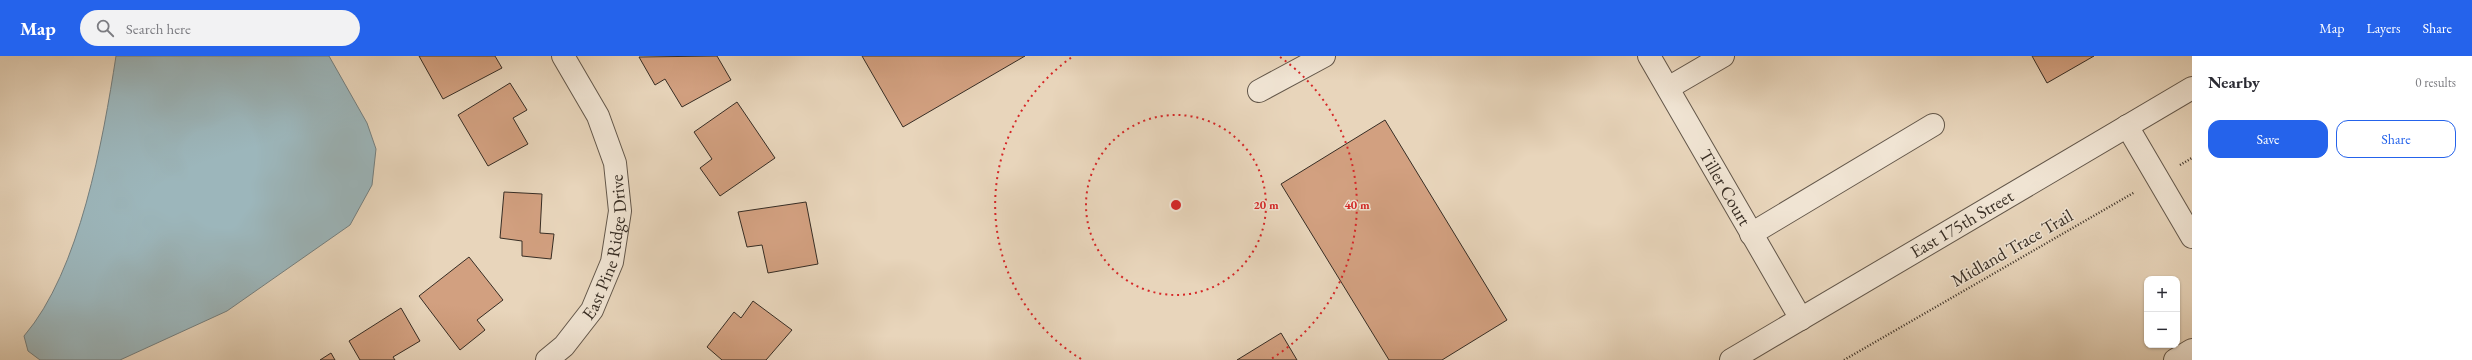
<!DOCTYPE html>
<meta charset="utf-8">
<style>
body{margin:0;font-family:"EB Garamond",serif;background:#f2f2f3;color:#2b2b33}
.controls{position:absolute;right:12px;bottom:12px;display:grid;overflow:hidden;border-radius:8px;box-shadow:0 1px 3px #0004}
.controls button{width:36px;height:36px;display:grid;place-items:center;padding:0;border:0;border-bottom:1px solid #e1e1e2;background:#fff;color:#2b2b33;font:20px sans-serif}
.list{margin:0;padding:0;list-style:none}
h2{display:flex;justify-content:space-between;align-items:center;height:52px;margin:0;padding:0 16px;font-size:17px}
h2 small{font-size:13px;font-weight:400;color:#7c7c81}
.actions{display:flex;gap:8px;padding:12px 16px}
.actions a{flex:1;padding:9px 0;border:1px solid #2563eb;border-radius:12px;text-align:center;font-size:14px;color:#2563eb}
.actions .main{background:#2563eb;color:#fff}
.icon{flex:none;width:22px;height:22px;fill:none;stroke:currentColor;stroke-width:2;stroke-linecap:round;stroke-linejoin:round}
.map{position:relative;flex:none;width:2192px;height:304px;overflow:hidden}
header{display:flex;align-items:center;gap:24px;box-sizing:border-box;height:56px;padding:0 20px;background:#2563eb;color:#fff}
header strong{font-size:19px}
nav{display:flex;gap:22px;margin-inline-start:auto;font-size:14px}
.search{width:280px;height:36px;background:#f2f2f3;display:flex;align-items:center;gap:10px;box-sizing:border-box;padding:0 14px;border-radius:22px;color:#7c7c81;font-size:15px}
main{display:flex}
aside{flex:1;background:#fff}
.map>svg:first-child{display:block}
.water{fill:#9cb6bb;stroke:#747f7f}
.building{fill:#d2a080;stroke:#372d24}
.lines{fill:none;stroke-linecap:round;stroke-linejoin:round}
.minor-casing{stroke:#63574a;stroke-width:24}
.path{stroke:#372d24;stroke-width:2.5;stroke-dasharray:1 2;stroke-linecap:butt}
.minor{stroke:#f0e4d3;stroke-width:22}
.ring{fill:none;stroke:#d62828;stroke-width:2;stroke-dasharray:2 4}
.labels{text-anchor:middle;stroke-width:3;stroke-linejoin:round;paint-order:stroke}
.street-label{font-size:18px;fill:#372d24;stroke:#f0e4d3}
.centre{fill:#d62828;stroke:#f0e4d3;stroke-width:2}
.ring-label{font-size:12px;text-anchor:middle;font-weight:bold;fill:#d62828;stroke:#f0e4d3;stroke-width:3;stroke-linejoin:round;paint-order:stroke}
</style>
<header>
<strong>Map</strong>
<div class="search"><svg class="icon" aria-label="search" viewBox="0 0 24 24"><circle cx="10" cy="10" r="6"/><path d="M15 15l6 6"/></svg>Search here</div>
<nav><a>Map</a><a>Layers</a><a>Share</a></nav>
</header>
<main>
<div class="map">
<svg width="2192" height="304" viewBox="0 0 2192 304">
<rect width="100%" height="100%" fill="#e8d5bb"/>
<filter id="stains"><feTurbulence type="fractalNoise" baseFrequency=".005" numOctaves="4"/><feColorMatrix values="0 0 0 0 .2 0 0 0 0 .09 0 0 0 0 .02 0 0 0 .5 -.17"/></filter>
<radialGradient id="worn" r=".72"><stop offset=".6" stop-color="#630" stop-opacity="0"/><stop offset="1" stop-color="#630" stop-opacity=".3"/></radialGradient>
<path class="water" d="M 116,0 L 329,0 L 367,67 L 376,93 L 372,129 L 350,169 L 227,255 L 120,304 L 40,304 L 28,295 L 24,280 C 80,215 103,84 116,0 Z"/>
<g class="building">
<path d="M 419,0 L 495,0 L 502,12 L 443,43 Z"/>
<path d="M 717,0 L 731,24 L 682,51 L 665,23 L 655,29 L 639,1 Z"/>
<path d="M 862,0 L 1025,0 L 903,71 Z"/>
<path d="M 2032,0 L 2094,0 L 2047,27 Z"/>
<path d="M 510,27 L 527,54 L 513,62 L 528,88 L 488,110 L 458,59 Z"/>
<path d="M 737,46 L 775,102 L 720,140 L 700,112 L 712,103 L 694,76 Z"/>
<path d="M 1385,64 L 1507,264 L 1442,304 L 1389,304 L 1281,128 Z"/>
<path d="M 504,136 L 542,138 L 540,177 L 554,178 L 551,203 L 522,200 L 522,185 L 500,182 Z"/>
<path d="M 806,146 L 818,208 L 768,217 L 762,189 L 747,191 L 738,156 Z"/>
<path d="M 469,201 L 503,244 L 477,264 L 485,274 L 460,294 L 419,240 Z"/>
<path d="M 753,245 L 792,274 L 766,304 L 722,304 L 707,291 L 734,256 L 741,262 Z"/>
<path d="M 401,252 L 420,285 L 393,301 L 395,304 L 360,304 L 349,285 Z"/>
<path d="M 1281,277 L 1297,304 L 1237,304 Z"/>
<path d="M 331,297 L 335,304 L 320,304 Z"/>
</g>
<g class="lines">
<defs>
<g id="minor">
<path id="s1" d="M 1649,0 L 1801,263"/>
<path d="M 1668,32 L 1723,0"/>
<path d="M 1259,35 L 1324,0"/>
<path d="M 2127,70 L 2192,181"/>
<path d="M 1751,178 L 1933,69"/>
<path id="s2" d="M 547,304 L 564,290 L 592,254 L 612,206 L 620,155 L 615,107 L 598,60 L 563,0"/>
<path id="s3" d="M 1731,304 L 2192,32"/>
<path d="M 2175,304 L 2192,294"/>
</g>
</defs>
<use href="#minor" class="minor-casing"/>
<g class="path">
<path d="M 2180,109 L 2192,102"/>
<path d="M 1844,304 L 2135,136"/>
</g>
<use href="#minor" class="minor"/>
</g>
<g class="ring">
<circle cx="1176" cy="149" r="90"/>
<path d="M1081 303A181 181 0 0 1 1072 1M1280 1A181 181 0 0 1 1271 303"/>
</g>
<g class="labels">
<g class="street-label">
<text dy="6" stroke="none"><textPath href="#s1" startOffset="152">Tiller Court</textPath></text>
<text dy="6" stroke="none"><textPath href="#s3" startOffset="268">East 175th Street</textPath></text>
<text dy="6" stroke="none"><textPath href="#s2" startOffset="133">East Pine Ridge Drive</textPath></text>
<text transform="translate(2012 192) rotate(-30)" y="6">Midland Trace Trail</text>
</g>
</g>
<circle cx="1176" cy="149" r="6" class="centre"/>
<g class="ring-label">
<text x="1266" y="153">20 m</text>
<text x="1357" y="153">40 m</text>
</g>
<rect width="100%" height="100%" filter="url(#stains)"/>
<rect width="100%" height="100%" fill="url(#worn)"/>
</svg>
<div class="controls">
<button>+</button>
<button>−</button>
</div>
</div>
<aside>
<h2>Nearby<small>0 results</small></h2>
<ul class="list">
</ul>
<div class="actions"><a class="main">Save</a><a>Share</a></div>
</aside>
</main>
